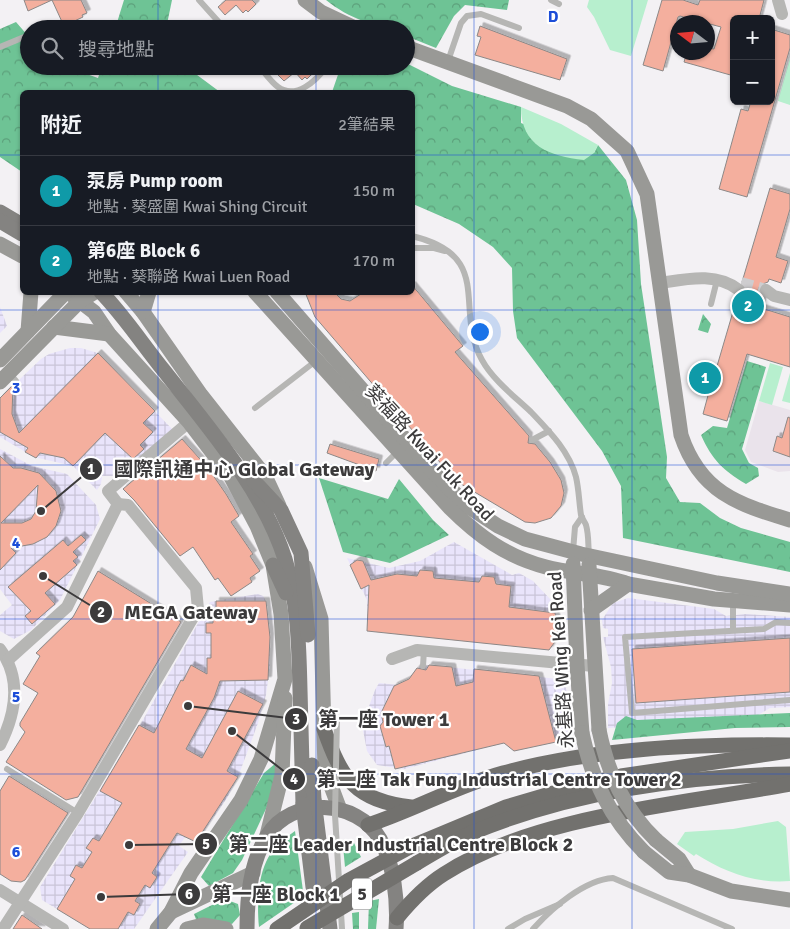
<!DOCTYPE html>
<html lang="zh-TW">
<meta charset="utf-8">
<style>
body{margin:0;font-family:Signika,"Noto Sans TC",sans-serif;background:#242831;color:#f1f3f6}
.controls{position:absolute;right:15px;top:15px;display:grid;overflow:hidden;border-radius:8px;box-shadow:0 1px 4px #0004}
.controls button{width:45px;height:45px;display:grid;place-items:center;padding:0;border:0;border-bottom:1px solid #363941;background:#171b24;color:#f1f3f6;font:25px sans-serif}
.compass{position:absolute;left:670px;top:15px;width:45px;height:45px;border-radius:50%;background:#171b24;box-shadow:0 1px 4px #0004;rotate:286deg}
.you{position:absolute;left:479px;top:331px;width:18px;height:18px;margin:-12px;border:4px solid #fff;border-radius:50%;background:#1a73e8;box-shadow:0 0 0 8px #1a73e833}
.badge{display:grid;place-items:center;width:32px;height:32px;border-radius:50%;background:#0b8043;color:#fff;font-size:16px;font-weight:700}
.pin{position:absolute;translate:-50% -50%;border:2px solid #fff;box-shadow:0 1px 5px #0006}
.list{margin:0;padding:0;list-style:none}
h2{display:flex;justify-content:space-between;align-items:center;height:65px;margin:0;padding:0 20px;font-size:21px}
h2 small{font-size:16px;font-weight:400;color:#9ea1a6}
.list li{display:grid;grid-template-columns:32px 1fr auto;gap:15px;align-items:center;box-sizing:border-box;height:70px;padding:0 20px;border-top:1px solid #363941}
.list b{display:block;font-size:19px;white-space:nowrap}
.list p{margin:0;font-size:16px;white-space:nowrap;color:#9ea1a6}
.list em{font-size:16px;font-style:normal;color:#9ea1a6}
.icon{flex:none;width:28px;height:28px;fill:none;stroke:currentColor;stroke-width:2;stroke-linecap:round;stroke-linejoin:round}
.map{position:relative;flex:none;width:790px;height:929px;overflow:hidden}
.search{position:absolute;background:#171b24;box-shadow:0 1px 4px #0004;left:20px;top:20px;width:395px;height:55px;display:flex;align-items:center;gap:12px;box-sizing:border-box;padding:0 18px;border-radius:28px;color:#9ea1a6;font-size:19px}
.panel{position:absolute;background:#171b24;box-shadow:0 1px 4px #0004;left:20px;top:90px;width:395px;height:205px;border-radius:8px}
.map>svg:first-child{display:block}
.industrial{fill:url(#industrial-grid)}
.built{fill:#eae3eb}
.forest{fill:url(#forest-crowns)}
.park{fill:#b7efce}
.building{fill:#f4af9e;stroke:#8c8887;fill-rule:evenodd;filter:url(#shadow)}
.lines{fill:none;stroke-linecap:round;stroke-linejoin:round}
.street-tunnel{stroke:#cecdcf;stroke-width:12;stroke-dasharray:12 6;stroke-linecap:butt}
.lane{stroke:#b6b6b4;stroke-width:6}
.street{stroke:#b6b6b4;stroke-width:12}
.secondary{stroke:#999996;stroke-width:15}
.primary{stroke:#848381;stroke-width:15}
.highway{stroke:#72716e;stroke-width:15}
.lane-bridge{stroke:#b6b6b4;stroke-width:6}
.secondary-bridge{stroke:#999996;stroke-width:15}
.primary-bridge{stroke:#848381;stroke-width:15}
.highway-bridge{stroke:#72716e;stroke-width:15}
.grid{fill:none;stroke:#1d4ed8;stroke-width:1;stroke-opacity:0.55}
.labels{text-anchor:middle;stroke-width:4.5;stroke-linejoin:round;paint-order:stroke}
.shield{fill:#fff;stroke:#767676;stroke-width:1}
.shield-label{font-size:18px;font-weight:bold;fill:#3c3b3c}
.street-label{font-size:19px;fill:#3c3b3c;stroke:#fff}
.grid-label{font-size:16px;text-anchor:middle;font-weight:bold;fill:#1d4ed8;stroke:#fff;stroke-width:4.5;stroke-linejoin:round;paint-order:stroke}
.leader{fill:none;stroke:#3c3b3c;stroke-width:2}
.callout-dot{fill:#3c3b3c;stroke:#fff;stroke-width:2}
.mark-label{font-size:15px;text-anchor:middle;font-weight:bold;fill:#fff}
.callout-label{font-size:20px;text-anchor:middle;font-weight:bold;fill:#3c3b3c;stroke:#fff;stroke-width:4.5;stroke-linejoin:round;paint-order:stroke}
</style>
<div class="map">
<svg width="790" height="929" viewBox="0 0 790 929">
<defs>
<pattern id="industrial-grid" width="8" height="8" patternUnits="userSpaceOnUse" patternTransform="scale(1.25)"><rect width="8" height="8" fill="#e9e4fb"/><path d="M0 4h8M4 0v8" fill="none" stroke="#c9c4d8"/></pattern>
<pattern id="forest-crowns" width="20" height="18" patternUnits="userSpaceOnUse" patternTransform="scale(1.25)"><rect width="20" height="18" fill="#6ec395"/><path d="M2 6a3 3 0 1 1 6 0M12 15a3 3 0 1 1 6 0" fill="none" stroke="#5ca07b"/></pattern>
<filter id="shadow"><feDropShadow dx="3.5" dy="-3.5" stdDeviation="0" flood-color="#0004"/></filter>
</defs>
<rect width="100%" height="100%" fill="#f3f1f4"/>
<g class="industrial">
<path d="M 0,307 L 7,326 L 0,333 Z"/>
<path d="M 70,348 L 81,348 L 98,353 L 174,431 L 120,476 L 102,476 L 101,484 L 97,490 L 73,466 L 34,457 L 0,437 L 0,398 L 41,359 L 49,354 Z"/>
<path d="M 0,449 L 32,466 L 67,474 L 96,505 L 100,519 L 60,600 L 31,630 L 14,639 L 0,631 L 0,615 L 12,605 L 0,589 Z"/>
<path d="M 454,542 L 512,575 L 519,573 L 533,581 L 550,599 L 556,612 L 560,640 L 556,639 L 549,650 L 367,630 L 367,600 L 347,558 L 389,568 L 420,561 Z"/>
<path d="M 258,594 L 263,596 L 266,601 L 270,637 L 270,666 L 266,695 L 258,723 L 238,777 L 227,798 L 196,842 L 185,837 L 179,846 L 188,852 L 134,929 L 90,929 L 42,900 L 40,887 L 140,725 L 210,602 Z"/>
<path d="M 628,598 L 714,609 L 726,616 L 746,614 L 790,617 L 790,707 L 770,708 L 753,718 L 608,728 L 608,704 L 612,683 L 611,667 L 603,637 L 608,637 L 608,629 L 603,628 L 602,620 L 613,603 Z"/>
<path d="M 429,665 L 558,679 L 566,688 L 568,694 L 569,722 L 566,723 L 569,739 L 514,751 L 504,743 L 404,769 L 377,765 L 367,751 L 362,725 L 375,690 L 379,683 L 399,685 L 409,679 L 417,668 Z"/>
</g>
<path class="built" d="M 759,401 L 790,410 L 790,471 L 778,472 L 751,462 L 745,450 Z"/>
<g class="forest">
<path d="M 124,0 L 172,0 L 166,29 L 115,29 Z"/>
<path d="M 326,0 L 509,0 L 507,10 L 465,5 L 454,16 L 436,48 L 406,36 L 406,29 C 378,29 348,18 326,0 Z"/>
<path d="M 16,22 L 29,37 L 29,66 L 64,66 L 98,78 L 102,66 L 185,66 L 220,92 L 22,92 L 22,172 L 0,157 L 0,29 Z"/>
<path d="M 406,63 L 452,86 L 521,107 L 521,123 L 594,153 L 598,145 L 626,180 L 637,220 L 641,284 L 667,457 L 666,478 L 680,502 L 700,503 L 720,518 L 741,528 L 790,542 L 790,572 L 623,538 L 621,486 L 602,451 L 517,338 L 513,311 L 512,268 L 493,247 L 459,224 L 413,204 L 412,92 L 332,92 L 341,66 L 406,66 Z"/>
<path d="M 703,314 L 711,324 L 708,333 L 698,330 Z"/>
<path d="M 747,361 L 766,367 L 742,449 L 749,463 L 758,468 L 759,476 L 746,484 C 723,470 712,460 701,435 L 713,426 L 727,428 Z"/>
<path d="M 319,478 L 388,499 L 399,479 L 433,520 L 449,535 L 390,563 L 343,552 Z"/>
<path d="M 790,713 L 790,727 L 735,728 L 612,740 L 617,723 L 626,716 L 637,720 Z"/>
<path d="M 276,763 L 277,778 L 272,796 L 242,860 L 233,873 L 209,886 L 201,877 L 264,773 Z"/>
<path d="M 295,831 L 303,891 L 301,898 L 259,927 C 257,902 257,870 274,849 C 279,842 288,836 295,831 Z"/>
<path d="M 352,839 L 361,857 L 345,867 L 343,846 Z"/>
<path d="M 379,899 L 376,929 L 368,929 L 369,901 Z"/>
<path d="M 230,901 L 238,904 L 240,915 L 232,924 L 215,920 L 197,922 L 194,914 L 212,905 Z"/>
<path d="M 359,912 L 359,929 L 353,929 L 352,913 Z"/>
</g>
<g class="park">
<path d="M 589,0 L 648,0 L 631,56 L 610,50 L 594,17 L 587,7 Z"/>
<path d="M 790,58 L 790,105 L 778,101 Z"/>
<path d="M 521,107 L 561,124 L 598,145 L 594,153 L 584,160 C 549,156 521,146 521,107 Z"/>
<path d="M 770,363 L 783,367 L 772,405 L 759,401 Z"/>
<path d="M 790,373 L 790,403 L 782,401 Z"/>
<path d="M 778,821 L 786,827 L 790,881 C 756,884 724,872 696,854 L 694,856 L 677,844 L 685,832 L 733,829 Z"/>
</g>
<g class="building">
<path d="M 24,0 L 81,0 L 87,13 L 82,15 L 83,17 L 68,24 L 67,22 L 63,24 L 52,0 L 28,11 Z"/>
<path d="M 226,0 L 252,0 L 256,4 L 248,12 L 246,10 L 243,13 L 236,5 L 225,15 L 218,7 Z"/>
<path d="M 662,0 L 683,0 L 698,5 L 700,0 L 764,0 L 759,19 L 734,19 L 734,76 L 684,62 L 687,52 L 708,52 L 708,48 L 714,49 L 721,27 L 680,16 L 678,17 L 663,71 L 643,65 Z"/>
<path d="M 480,26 L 567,59 L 560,80 L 475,55 L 481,37 L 477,36 Z"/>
<path d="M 771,29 L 790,35 L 790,48 L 747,197 L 719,189 L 741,109 L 748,111 L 751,101 L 771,101 Z"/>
<path d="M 286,66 L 311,66 L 315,71 L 307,79 L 305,77 L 302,80 L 295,72 L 284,81 L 277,74 Z"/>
<path d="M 770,188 L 790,194 L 790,209 L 776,257 L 788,261 L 781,283 L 769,279 L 768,282 L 760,285 L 758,290 L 763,298 L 761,308 L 790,317 L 790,367 L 747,354 L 727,421 L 703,414 L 710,388 L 697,384 L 701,369 L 715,373 L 737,298 L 746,294 L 746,287 L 742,282 Z"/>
<path d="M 412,285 L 463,346 L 455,352 L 529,436 L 528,443 L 535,444 L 550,462 L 561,480 L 564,493 L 561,506 L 551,518 L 535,523 L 525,522 L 456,481 L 315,317 L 305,292 L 334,292 L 341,299 L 350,301 L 364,292 L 412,292 Z"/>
<path d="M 98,353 L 155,411 L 143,423 L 153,432 L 140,445 L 144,449 L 133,459 L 105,433 L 73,466 L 64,458 L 40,453 L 36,458 L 25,452 L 28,448 L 0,432 L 0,398 L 13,385 L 12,414 L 19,433 Z"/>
<path d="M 788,417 L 790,418 L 790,457 L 773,451 L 777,436 L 782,438 Z"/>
<path d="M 182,439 L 208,468 L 226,494 L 239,516 L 231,522 L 253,554 L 250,556 L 260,571 L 250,578 L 252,582 L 231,596 L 218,578 L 215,580 L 193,547 L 180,556 L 134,500 L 123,489 Z"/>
<path d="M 330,444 L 379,459 L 376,471 L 327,453 Z"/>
<path d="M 0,456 L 13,468 L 21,468 L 39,473 L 56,491 L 61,511 L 56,526 L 47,537 L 33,544 L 11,548 L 16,553 L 0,570 ZM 38,485 L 36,511 L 31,519 L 22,523 L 1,523 Z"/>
<path d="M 81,535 L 86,540 L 73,552 L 78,557 L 73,561 L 77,565 L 45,593 L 55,604 L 32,624 L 25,616 L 31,611 L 8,587 L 63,540 L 68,546 Z"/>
<path d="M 357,560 L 363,561 L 371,580 L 397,574 L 417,576 L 420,570 L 433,571 L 434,578 L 479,582 L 482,576 L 494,577 L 496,584 L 511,586 L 509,607 L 555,613 L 558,625 L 557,639 L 549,650 L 367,631 L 369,585 L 361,589 L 350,565 Z"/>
<path d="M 98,571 L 181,622 L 78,797 L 66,800 L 6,762 L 25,732 L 20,726 L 20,723 L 38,693 L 23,684 L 40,656 L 36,653 L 73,617 Z"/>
<path d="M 216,601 L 266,601 L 270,637 L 268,680 L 220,681 L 214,698 L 186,749 L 202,758 L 238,691 L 263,704 L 227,771 L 238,777 L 196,842 L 177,833 L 152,873 L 157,877 L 150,888 L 145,885 L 135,901 L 140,904 L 134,915 L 128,912 L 118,929 L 90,929 L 57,909 L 75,879 L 70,876 L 76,865 L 82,868 L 92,852 L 86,848 L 93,838 L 99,841 L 122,803 L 100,791 L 139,725 L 154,733 L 181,680 L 183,681 L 191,665 L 207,674 L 207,658 L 211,658 L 211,633 L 206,633 L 206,623 L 213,623 L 213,618 L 216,618 Z"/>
<path d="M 790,638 L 790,692 L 636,703 L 632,649 Z"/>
<path d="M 429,665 L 452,667 L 456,686 L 473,682 L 474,669 L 539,676 L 556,742 L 514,751 L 504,743 L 395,769 L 389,746 L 386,747 L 380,726 L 383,722 L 381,713 L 394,686 L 409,679 L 417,668 L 426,670 Z"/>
<path d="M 9,776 L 68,813 L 25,880 L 21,882 L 11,881 L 0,874 L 0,791 Z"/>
<path d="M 22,915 L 42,929 L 13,929 Z"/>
</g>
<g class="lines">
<path class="street-tunnel" d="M 741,283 L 766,290"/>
<g class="lane">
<path d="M 199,0 L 225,29"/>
<path d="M 551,0 L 559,4"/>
<path d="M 0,47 L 29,35"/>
<path d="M 448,61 L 461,23 L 467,16 L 481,14 L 519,28"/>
<path d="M 259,66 C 265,73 271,82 278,87 C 296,100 316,81 327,66"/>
<path d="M 412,236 C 496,256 453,309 482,360 C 493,380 514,396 531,412 C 549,431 569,451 576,477 C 579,490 579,502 581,515 C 582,519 585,522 586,525 C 589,535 588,546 589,556"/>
<path d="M 412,248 L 434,248 L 445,251"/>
<path d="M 711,304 L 717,280"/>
<path d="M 9,373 L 16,381"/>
<path d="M 255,408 L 317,360"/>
<path d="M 532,440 L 549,431"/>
<path d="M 386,463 L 398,451"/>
<path d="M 573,551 L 575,527 L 582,517"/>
<path d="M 790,623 L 776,622 L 764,629 L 625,637 L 632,713 L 790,700"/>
<path d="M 733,630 L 733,602"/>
<path d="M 423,666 L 424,650"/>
<path d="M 7,769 L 78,813"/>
<path d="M 508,929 L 525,919 L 560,904"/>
<path d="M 533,929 C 552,908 584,880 613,878 L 732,929"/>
</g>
<g class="street">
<path d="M 778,0 L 782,14"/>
<path d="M 660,283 C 687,279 716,272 739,290"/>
<path d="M 766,290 L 774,296 L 790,300"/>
<path d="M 0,649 C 22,679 16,713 0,745"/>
<path d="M 392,659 L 417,650 L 594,666"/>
<path d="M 8,660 L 67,607 L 118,504 L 108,491 L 189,422"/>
<path d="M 0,890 L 63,929"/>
<path d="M 3,929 L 78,813 L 198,609 L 196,588 L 128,505 L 118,504"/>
</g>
<g class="secondary">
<path d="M 305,0 L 321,12 L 357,29"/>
<path d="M 406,47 L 567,106 L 591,119 L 627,151 L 647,194 L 681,435 C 700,492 737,504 790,520"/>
<path d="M 0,244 L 22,256"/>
<path d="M 68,292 L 94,312 L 109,334 L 189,422 L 231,477 L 257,526 L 273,565 L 281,614 L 285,679 L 261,759 L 241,800 L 191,873 L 171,912 L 157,929"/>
<path d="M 126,292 L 143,312 L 201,395 L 265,476 L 279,506"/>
<path d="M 255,292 L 450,508 C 478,536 507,557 546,567 C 573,574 602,574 628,584 L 714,599 L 790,605"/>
<path d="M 277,292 L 438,477 L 469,507 L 498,526 L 525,539 L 581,554 L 717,583 L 790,594"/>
<path d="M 143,312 L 149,292"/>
<path d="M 54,327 L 109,334"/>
<path d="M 28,331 L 31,292"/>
<path d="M 0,360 L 66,292"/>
<path d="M 0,382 L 79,302 L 95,292"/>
<path d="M 573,564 L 577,665 L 582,733"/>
<path d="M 589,565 L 599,730"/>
<path d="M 305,567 L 321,619 L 325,770 L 340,810"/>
<path d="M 591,610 L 628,584"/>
<path d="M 267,835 L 282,775 L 285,698"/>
<path d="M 656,840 L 679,859 L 689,875"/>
<path d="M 644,852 L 669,872 L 689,875 L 731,891 L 790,900"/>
<path d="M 171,912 L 253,873"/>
<path d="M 187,929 L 203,925 L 226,929"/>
</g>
<g class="primary">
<path d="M 0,212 L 22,225"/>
<path d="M 101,292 C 125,317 143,345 165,372 C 209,428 263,490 285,559 C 298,601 299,647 300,690 C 301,728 302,766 303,804"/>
<path d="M 254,481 L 281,510 L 301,553 L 308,635"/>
<path d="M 273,565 L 286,593"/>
<path d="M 312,765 L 314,800"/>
<path d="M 247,929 C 247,898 250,863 267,836 C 291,796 357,799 380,839 C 394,864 398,901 396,929"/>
</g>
<g class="highway">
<path d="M 324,729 C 342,780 355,800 411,807"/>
<path d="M 368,825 C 414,810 456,786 503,773 C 595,748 695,744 790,745"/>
<path d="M 410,847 L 506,807 L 574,787 L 621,776 L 789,751"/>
<path d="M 417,863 C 436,852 454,840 474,832 C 574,791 683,776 790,774"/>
<path d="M 397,918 C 411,901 425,886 444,874 C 534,815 685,804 790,784"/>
</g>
<path class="lane-bridge" d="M 337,719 L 335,815 L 342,929"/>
<g class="secondary-bridge">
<path d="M 599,730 C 608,774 624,809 656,840"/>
<path d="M 582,733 C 592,780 610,818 644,852"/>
</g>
<g class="primary-bridge">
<path d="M 0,221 L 22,234"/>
<path d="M 314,800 L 330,929"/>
<path d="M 303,804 L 313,887"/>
</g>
<g class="highway-bridge">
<path d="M 307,928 L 417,863"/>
<path d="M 277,929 L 349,880 L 410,847"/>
</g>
</g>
<path class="grid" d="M 158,0 L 158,29M 316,0 L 316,29M 474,0 L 474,929M 632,0 L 632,929M 158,66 L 158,92M 316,66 L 316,92M 0,155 L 22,155M 412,155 L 790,155M 158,292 L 158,929M 316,292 L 316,929M 0,310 L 790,310M 0,465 L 790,465M 0,619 L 790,619M 0,774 L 790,774"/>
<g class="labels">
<rect class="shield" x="352" y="878.5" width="20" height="31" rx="4"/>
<g class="shield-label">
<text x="362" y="900">5</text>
</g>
<g class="street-label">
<text transform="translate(430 452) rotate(47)" y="7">葵福路 Kwai Fuk Road</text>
<text transform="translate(560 660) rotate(-94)" y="7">永基路 Wing Kei Road</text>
</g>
</g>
<g class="grid-label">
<text x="553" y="22">D</text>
<text x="16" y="393">3</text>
<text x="16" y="548">4</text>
<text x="16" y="702">5</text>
<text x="16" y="857">6</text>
</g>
<path class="leader" d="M41 511L91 469M43 576L101 612M188 706L296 719M232 731L294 779M129 845L206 844M101 897L189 894"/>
<g class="callout-dot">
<circle cx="41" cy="511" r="5"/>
<circle cx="43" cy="576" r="5"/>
<circle cx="188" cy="706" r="5"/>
<circle cx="232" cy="731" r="5"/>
<circle cx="129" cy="845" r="5"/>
<circle cx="101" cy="897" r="5"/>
<circle cx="91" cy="469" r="12"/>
<circle cx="101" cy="612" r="12"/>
<circle cx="296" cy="719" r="12"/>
<circle cx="294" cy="779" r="12"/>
<circle cx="206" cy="844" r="12"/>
<circle cx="189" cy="894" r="12"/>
</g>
<g class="mark-label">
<text x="91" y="474">1</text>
<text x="101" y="617">2</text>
<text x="296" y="724">3</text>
<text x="294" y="784">4</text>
<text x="206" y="849">5</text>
<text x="189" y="899">6</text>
</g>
<g class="callout-label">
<text x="244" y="476">國際訊通中心 Global Gateway</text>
<text x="191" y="619">MEGA Gateway</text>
<text x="384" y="726">第一座 Tower 1</text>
<text x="499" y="786">第二座 Tak Fung Industrial Centre Tower 2</text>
<text x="401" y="851">第二座 Leader Industrial Centre Block 2</text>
<text x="276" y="901">第一座 Block 1</text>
</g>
</svg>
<div class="controls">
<button>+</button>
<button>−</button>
</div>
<svg class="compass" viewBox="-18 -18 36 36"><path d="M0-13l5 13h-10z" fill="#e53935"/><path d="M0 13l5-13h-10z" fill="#9ea1a6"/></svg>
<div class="you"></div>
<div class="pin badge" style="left:705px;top:378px;background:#0f9aa8">1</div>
<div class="pin badge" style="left:748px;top:306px;background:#0f9aa8">2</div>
<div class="search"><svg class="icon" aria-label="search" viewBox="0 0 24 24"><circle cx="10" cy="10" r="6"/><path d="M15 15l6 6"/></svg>搜尋地點</div>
<section class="panel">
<h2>附近<small>2筆結果</small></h2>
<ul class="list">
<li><span class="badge" style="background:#0f9aa8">1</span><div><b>泵房 Pump room</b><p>地點 · 葵盛圍 Kwai Shing Circuit</p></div><em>150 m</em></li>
<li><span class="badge" style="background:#0f9aa8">2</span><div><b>第6座 Block 6</b><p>地點 · 葵聯路 Kwai Luen Road</p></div><em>170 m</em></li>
</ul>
</section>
</div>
